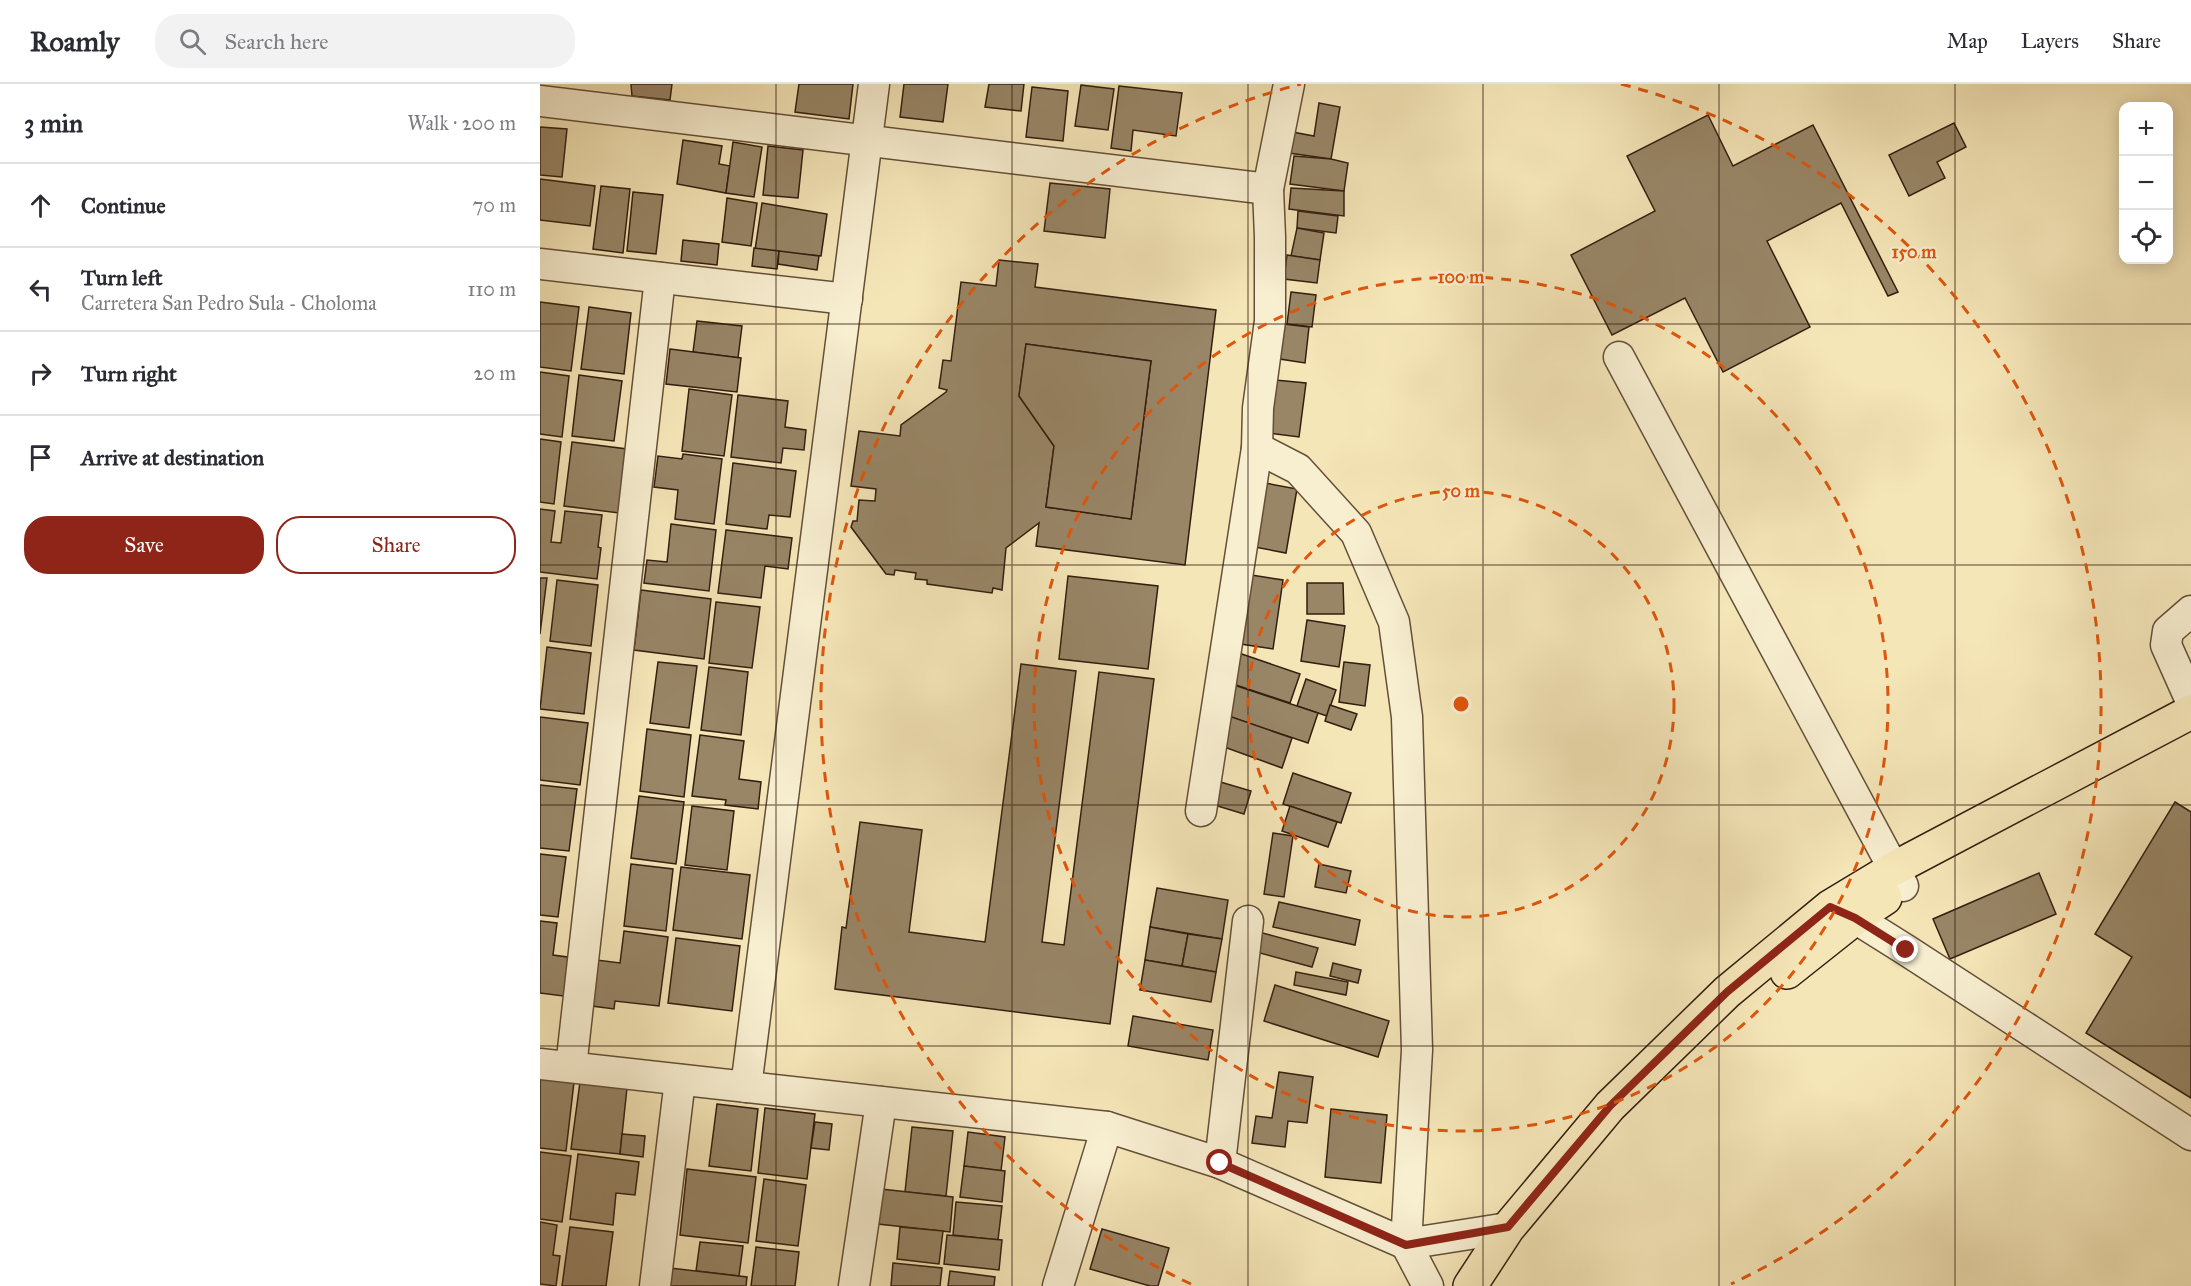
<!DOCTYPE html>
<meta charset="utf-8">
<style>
body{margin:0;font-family:"IM FELL Great Primer",serif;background:#f2f2f3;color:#2b2b33}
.controls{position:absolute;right:18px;top:18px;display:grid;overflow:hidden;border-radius:12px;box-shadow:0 3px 15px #0003}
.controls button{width:54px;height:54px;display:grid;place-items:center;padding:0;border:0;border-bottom:2px solid #e1e1e2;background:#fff;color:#2b2b33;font:30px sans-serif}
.stop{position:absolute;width:18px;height:18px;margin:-14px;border:4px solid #8f2418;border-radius:50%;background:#fff}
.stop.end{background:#8f2418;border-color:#fff;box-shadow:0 2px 6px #0008}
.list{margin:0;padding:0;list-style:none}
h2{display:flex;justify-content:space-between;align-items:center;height:78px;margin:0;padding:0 24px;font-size:26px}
h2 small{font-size:20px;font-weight:400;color:#7c7c81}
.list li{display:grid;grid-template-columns:39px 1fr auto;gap:18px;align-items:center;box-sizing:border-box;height:84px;padding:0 24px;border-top:2px solid #e1e1e2}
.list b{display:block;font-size:22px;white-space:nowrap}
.list p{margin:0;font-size:20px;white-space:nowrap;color:#7c7c81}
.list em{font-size:20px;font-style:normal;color:#7c7c81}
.actions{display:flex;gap:12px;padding:18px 24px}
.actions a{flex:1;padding:14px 0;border:2px solid #8f2418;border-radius:24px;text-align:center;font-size:21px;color:#8f2418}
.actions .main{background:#8f2418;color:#fff}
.icon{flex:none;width:33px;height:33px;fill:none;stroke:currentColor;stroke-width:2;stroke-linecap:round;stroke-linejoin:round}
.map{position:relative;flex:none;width:1651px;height:1202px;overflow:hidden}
header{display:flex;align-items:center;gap:36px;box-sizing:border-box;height:84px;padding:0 30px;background:#fff;border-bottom:2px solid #e1e1e2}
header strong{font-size:28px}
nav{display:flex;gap:33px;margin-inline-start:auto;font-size:21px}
.search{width:420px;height:54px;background:#f2f2f3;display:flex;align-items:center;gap:15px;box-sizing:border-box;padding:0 21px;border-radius:24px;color:#7c7c81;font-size:22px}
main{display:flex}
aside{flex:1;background:#fff}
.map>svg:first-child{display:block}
.building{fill:#988667;stroke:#331e0f;stroke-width:1.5;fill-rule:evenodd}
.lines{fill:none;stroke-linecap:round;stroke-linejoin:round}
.minor-casing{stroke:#645039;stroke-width:33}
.major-casing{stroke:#331e0f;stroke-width:36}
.minor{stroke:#f8efd1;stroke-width:30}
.major{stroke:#f5e6b8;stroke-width:33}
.route{stroke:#8f2418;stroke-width:8}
.grid{fill:none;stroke:#331e0f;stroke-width:1.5;stroke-opacity:0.55}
.ring{fill:none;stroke:#df560c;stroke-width:3;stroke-dasharray:10 8}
.centre{fill:#df560c;stroke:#f8efd1;stroke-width:3}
.ring-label{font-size:18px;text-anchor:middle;font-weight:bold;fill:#df560c;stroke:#f8efd1;stroke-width:4.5;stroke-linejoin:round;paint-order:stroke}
</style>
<header>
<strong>Roamly</strong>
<div class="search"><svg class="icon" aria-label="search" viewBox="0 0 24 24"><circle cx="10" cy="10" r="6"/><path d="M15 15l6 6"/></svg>Search here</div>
<nav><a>Map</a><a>Layers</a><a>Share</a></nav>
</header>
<main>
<aside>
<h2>3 min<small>Walk · 200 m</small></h2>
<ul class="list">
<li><svg class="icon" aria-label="ahead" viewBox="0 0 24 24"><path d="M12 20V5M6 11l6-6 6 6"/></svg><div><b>Continue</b></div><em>70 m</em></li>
<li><svg class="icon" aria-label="left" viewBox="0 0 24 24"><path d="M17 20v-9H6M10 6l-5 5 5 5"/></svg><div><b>Turn left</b><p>Carretera San Pedro Sula - Choloma</p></div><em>110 m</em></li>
<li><svg class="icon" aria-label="right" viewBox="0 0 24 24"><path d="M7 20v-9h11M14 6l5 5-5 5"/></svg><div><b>Turn right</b></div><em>20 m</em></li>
<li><svg class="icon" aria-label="arrive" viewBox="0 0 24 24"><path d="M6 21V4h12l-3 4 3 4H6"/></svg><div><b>Arrive at destination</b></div></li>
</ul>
<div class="actions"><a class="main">Save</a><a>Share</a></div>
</aside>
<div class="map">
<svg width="1651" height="1202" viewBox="0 0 1651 1202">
<rect width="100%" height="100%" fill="#f5e6b8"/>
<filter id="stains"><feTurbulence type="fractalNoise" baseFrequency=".00333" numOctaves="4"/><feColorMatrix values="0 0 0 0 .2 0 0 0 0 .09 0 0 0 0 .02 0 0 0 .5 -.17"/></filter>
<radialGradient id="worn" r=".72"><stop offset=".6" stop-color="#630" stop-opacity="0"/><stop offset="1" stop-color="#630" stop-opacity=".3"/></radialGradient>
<g class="building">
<path d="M 91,0 L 132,0 L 130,16 L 92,12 Z"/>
<path d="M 259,0 L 313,0 L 309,35 L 255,28 Z"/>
<path d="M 364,0 L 408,0 L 403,38 L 360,33 Z"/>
<path d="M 449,0 L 484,0 L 481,27 L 445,23 Z"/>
<path d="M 541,1 L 574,5 L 568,46 L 535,42 Z"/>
<path d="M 579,2 L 642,9 L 636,52 L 593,46 L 591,67 L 571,64 Z"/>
<path d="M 492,3 L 528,7 L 523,57 L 486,53 Z"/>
<path d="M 779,19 L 800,23 L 791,75 L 749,69 L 752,48 L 774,52 Z"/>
<path d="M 1168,31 L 1193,82 L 1273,41 L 1358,208 L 1348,212 L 1301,119 L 1227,157 L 1270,243 L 1183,288 L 1145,214 L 1072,251 L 1031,171 L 1115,127 L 1087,72 Z"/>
<path d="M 1414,39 L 1426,63 L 1397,78 L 1405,94 L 1369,112 L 1349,71 Z"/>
<path d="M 0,43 L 27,45 L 22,93 L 0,91 Z"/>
<path d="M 143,56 L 182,62 L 179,80 L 190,82 L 186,109 L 137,100 Z"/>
<path d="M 193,58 L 222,63 L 214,113 L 186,109 Z"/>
<path d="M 228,62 L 263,66 L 258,114 L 223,111 Z"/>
<path d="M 754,72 L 791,75 L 808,79 L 804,107 L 750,100 Z"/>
<path d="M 0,95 L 55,102 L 50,142 L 0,136 Z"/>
<path d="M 510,99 L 570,105 L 565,154 L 504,147 Z"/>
<path d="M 61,102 L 90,105 L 83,169 L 53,165 Z"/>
<path d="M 751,104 L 804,107 L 804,132 L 749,125 Z"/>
<path d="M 93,108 L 123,111 L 116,170 L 87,167 Z"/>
<path d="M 187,114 L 217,119 L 211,162 L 182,158 Z"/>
<path d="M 222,119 L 287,130 L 281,172 L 215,166 Z"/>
<path d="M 758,127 L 798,132 L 796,149 L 757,144 Z"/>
<path d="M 757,144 L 784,149 L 780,176 L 751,172 Z"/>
<path d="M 143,156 L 179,160 L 177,181 L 141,177 Z"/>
<path d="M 214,164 L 239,167 L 237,185 L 212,182 Z"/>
<path d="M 239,167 L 279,172 L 277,186 L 238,180 Z"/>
<path d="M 747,171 L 780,176 L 777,199 L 744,195 Z"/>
<path d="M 459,176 L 498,180 L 495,203 L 676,226 L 645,481 L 496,462 L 499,439 L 466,464 L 462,506 L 453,504 L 452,509 L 387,500 L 387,496 L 375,495 L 376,489 L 355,486 L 354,491 L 346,490 L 311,443 L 313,437 L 317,437 L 319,416 L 335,417 L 336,405 L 311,402 L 319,347 L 360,352 L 361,341 L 406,308 L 407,306 L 399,304 L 403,276 L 411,277 L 421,198 L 456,202 ZM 486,260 L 611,277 L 591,435 L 506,423 L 514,362 L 479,312 Z"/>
<path d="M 751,208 L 776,211 L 772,243 L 747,240 Z"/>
<path d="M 0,218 L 39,223 L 31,287 L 0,283 Z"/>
<path d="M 49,223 L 91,229 L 84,290 L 41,285 Z"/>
<path d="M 157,237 L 202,242 L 198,274 L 153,268 Z"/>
<path d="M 744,240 L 769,243 L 765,279 L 740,275 Z"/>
<path d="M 486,260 L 611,277 L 591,435 L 506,423 L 514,362 L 479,312 Z"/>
<path d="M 130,265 L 201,274 L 197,308 L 126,300 Z"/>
<path d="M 0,288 L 29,292 L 22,353 L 0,350 Z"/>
<path d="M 39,291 L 82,297 L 74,357 L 32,352 Z"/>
<path d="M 726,295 L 766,299 L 759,353 L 720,348 Z"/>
<path d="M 149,305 L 192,311 L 184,372 L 142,367 Z"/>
<path d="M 198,311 L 248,317 L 245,343 L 266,346 L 264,366 L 243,364 L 241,379 L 191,373 Z"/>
<path d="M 0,355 L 21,358 L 14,420 L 0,418 Z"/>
<path d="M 32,358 L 95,366 L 87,430 L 24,422 Z"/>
<path d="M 143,370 L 182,375 L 174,440 L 135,435 L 138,406 L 114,403 L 118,372 L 142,375 Z"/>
<path d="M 193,379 L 256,387 L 250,433 L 229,431 L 227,445 L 186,440 Z"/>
<path d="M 720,398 L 757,405 L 746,469 L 709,462 Z"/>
<path d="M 0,425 L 15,427 L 11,458 L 21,459 L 25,427 L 62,431 L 58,463 L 61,464 L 57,495 L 0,488 Z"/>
<path d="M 131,440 L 176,446 L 169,507 L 104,499 L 107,476 L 127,478 Z"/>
<path d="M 186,446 L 252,454 L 248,485 L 225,482 L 221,514 L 178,509 Z"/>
<path d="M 705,490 L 743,496 L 733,565 L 694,559 Z"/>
<path d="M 528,492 L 618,502 L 608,585 L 519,575 Z"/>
<path d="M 0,494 L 7,494 L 0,550 Z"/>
<path d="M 17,496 L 58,501 L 51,562 L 10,557 Z"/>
<path d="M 767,499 L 803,499 L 804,530 L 767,530 Z"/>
<path d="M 101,506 L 171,515 L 164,575 L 94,566 Z"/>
<path d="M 176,518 L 220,523 L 212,584 L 169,579 Z"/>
<path d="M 767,536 L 805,542 L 799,583 L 761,577 Z"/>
<path d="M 7,563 L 51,569 L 44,630 L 0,625 Z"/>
<path d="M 693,567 L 760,590 L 750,619 L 684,597 Z"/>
<path d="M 118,578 L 157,582 L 149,644 L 110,639 Z"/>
<path d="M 804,578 L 830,581 L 825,622 L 799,618 Z"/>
<path d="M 481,580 L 536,587 L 502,858 L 524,861 L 559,588 L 614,595 L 570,940 L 295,905 L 302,843 L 306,844 L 320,738 L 382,746 L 369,848 L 445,858 Z"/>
<path d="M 169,583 L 208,588 L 201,651 L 161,646 Z"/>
<path d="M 766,595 L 796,606 L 787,632 L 757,622 Z"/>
<path d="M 691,600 L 778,629 L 768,659 L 681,630 Z"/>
<path d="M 790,621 L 817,630 L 811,646 L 785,637 Z"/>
<path d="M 686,631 L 752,654 L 742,684 L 676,660 Z"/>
<path d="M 0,633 L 48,639 L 40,701 L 0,696 Z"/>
<path d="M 107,645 L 151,651 L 144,713 L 100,707 Z"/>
<path d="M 160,651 L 204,657 L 199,695 L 221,698 L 218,725 L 185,721 L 186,716 L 152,712 Z"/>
<path d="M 753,689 L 811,709 L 801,739 L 743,720 Z"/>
<path d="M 677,697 L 711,707 L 704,730 L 671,720 Z"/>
<path d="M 0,701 L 37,705 L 29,767 L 0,764 Z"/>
<path d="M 99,712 L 144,718 L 136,780 L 91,774 Z"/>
<path d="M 1635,718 L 1651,728 L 1651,1014 L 1546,949 L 1592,873 L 1555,850 Z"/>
<path d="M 152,722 L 194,727 L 187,786 L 145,781 Z"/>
<path d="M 750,722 L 797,738 L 788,763 L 742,747 Z"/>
<path d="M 733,749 L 753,752 L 744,813 L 724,810 Z"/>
<path d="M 0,770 L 26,773 L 18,833 L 0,831 Z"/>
<path d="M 91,780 L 133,785 L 126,847 L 84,842 Z"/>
<path d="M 779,780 L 811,787 L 806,809 L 775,803 Z"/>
<path d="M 141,783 L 210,791 L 202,855 L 133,846 Z"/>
<path d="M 1499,789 L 1516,830 L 1410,875 L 1393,835 Z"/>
<path d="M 617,804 L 688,816 L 682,855 L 610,843 Z"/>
<path d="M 739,818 L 820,836 L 815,861 L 733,843 Z"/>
<path d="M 0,837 L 17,839 L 13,871 L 35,874 L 31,913 L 0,909 Z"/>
<path d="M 610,843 L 648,850 L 642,882 L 605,876 Z"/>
<path d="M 84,847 L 128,853 L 119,922 L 75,917 L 74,925 L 52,922 L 57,876 L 80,879 Z"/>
<path d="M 715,847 L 778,864 L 772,883 L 709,866 Z"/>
<path d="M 648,850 L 682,855 L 676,888 L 642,882 Z"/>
<path d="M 136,854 L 200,862 L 192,927 L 128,919 Z"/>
<path d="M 605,876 L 676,888 L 671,918 L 600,906 Z"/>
<path d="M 793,879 L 821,886 L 818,899 L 790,892 Z"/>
<path d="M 756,888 L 808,898 L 806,911 L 754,901 Z"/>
<path d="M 735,901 L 849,937 L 838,973 L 724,937 Z"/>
<path d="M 593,932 L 673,946 L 668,976 L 588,962 Z"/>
<path d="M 739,988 L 773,993 L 767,1039 L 748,1037 L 745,1063 L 712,1059 L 716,1032 L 732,1034 Z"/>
<path d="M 0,994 L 34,998 L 26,1067 L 0,1064 Z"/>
<path d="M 40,998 L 87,1004 L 80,1070 L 31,1065 Z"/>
<path d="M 177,1020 L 218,1025 L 211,1087 L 169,1082 Z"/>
<path d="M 225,1024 L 275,1030 L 267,1095 L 218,1089 Z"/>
<path d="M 791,1025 L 847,1031 L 841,1099 L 785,1093 Z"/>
<path d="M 275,1038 L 292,1040 L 289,1066 L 271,1064 Z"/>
<path d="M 372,1043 L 413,1047 L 406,1112 L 365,1108 Z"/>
<path d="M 428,1048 L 465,1053 L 461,1087 L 424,1082 Z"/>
<path d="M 82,1050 L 105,1052 L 103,1073 L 80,1070 Z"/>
<path d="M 0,1068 L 31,1072 L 22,1138 L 0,1135 Z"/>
<path d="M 38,1070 L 99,1078 L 95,1111 L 76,1109 L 73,1141 L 30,1135 Z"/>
<path d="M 424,1082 L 465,1087 L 462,1118 L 420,1113 Z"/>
<path d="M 147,1085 L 216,1093 L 208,1159 L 140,1151 Z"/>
<path d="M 224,1095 L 266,1101 L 258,1162 L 216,1157 Z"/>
<path d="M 341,1105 L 413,1113 L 410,1148 L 338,1140 Z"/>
<path d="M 416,1118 L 462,1122 L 458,1156 L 413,1151 Z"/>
<path d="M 0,1138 L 17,1141 L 13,1171 L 20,1172 L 16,1202 L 0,1200 Z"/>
<path d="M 30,1143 L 73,1148 L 66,1202 L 22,1202 Z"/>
<path d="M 360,1143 L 403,1147 L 399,1180 L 357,1175 Z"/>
<path d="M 562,1145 L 629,1164 L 618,1202 L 610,1202 L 550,1185 Z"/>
<path d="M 407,1151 L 462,1156 L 459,1186 L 404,1180 Z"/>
<path d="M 160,1158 L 203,1162 L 199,1192 L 156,1187 Z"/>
<path d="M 216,1163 L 259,1168 L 255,1202 L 211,1202 Z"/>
<path d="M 353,1179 L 402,1184 L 400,1202 L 351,1202 Z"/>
<path d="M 130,1184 L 207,1193 L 206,1202 L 129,1202 Z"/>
<path d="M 410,1187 L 455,1193 L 454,1202 L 408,1202 Z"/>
</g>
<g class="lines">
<defs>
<g id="minor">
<path d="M 0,17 L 728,105"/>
<path d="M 0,180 L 307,215"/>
<path d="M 1079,273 L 1363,802"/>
<path d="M 717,364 L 758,385 L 816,449 L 854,538 L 867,633 L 877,966 L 866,1160 L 888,1202"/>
<path d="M 1651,527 L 1628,547 L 1626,561 L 1651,617"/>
<path d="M 661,727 L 717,364 L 718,324 L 730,237 L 730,153 L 728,105 L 749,0"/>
<path d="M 1296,825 L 1315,834 L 1366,866 L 1651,1051"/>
<path d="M 0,980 L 567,1043 L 680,1079 L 866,1160 L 968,1144"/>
<path d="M 31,983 L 120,194"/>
<path d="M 206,1003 L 334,0"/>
<path d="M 680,1079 L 708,837"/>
<path d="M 115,1202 L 140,996"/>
<path d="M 314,1202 L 341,1018"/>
<path d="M 518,1202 L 567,1043"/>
</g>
<g id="major">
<path d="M 1247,888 L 1315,834 L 1345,814"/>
<path d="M 930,1202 L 968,1144 L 1070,1022 L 1187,908 L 1290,823 L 1353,785 L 1651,628"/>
</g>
</defs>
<use href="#minor" class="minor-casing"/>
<use href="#major" class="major-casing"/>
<use href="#minor" class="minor"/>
<use href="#major" class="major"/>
</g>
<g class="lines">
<path class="route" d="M 680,1079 L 866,1161 L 968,1143 L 1070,1022 L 1187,908 L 1290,823 L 1315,834 L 1366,866"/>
</g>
<path class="grid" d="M 236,0 L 236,1202M 472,0 L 472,1202M 708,0 L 708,1202M 943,0 L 943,1202M 1179,0 L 1179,1202M 1415,0 L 1415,1202M 0,240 L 1651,240M 0,481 L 1651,481M 0,721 L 1651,721M 0,962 L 1651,962"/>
<g class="ring">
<circle cx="921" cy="620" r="213"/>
<circle cx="921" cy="620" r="427"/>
<path d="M651 1200A640 640 0 0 1 761 0M1081 0A640 640 0 0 1 1191 1200"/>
</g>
<circle cx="921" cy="620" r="9" class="centre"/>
<g class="ring-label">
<text x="1374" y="174">150 m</text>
<text x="921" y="199">100 m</text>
<text x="921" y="413">50 m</text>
</g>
<rect width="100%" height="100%" filter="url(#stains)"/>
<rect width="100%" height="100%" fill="url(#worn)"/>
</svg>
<div class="controls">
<button>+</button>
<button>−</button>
<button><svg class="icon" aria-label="locate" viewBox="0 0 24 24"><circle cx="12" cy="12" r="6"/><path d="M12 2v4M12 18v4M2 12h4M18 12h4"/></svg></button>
</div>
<div class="stop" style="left:680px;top:1079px"></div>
<div class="stop end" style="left:1366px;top:866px"></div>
</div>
</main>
